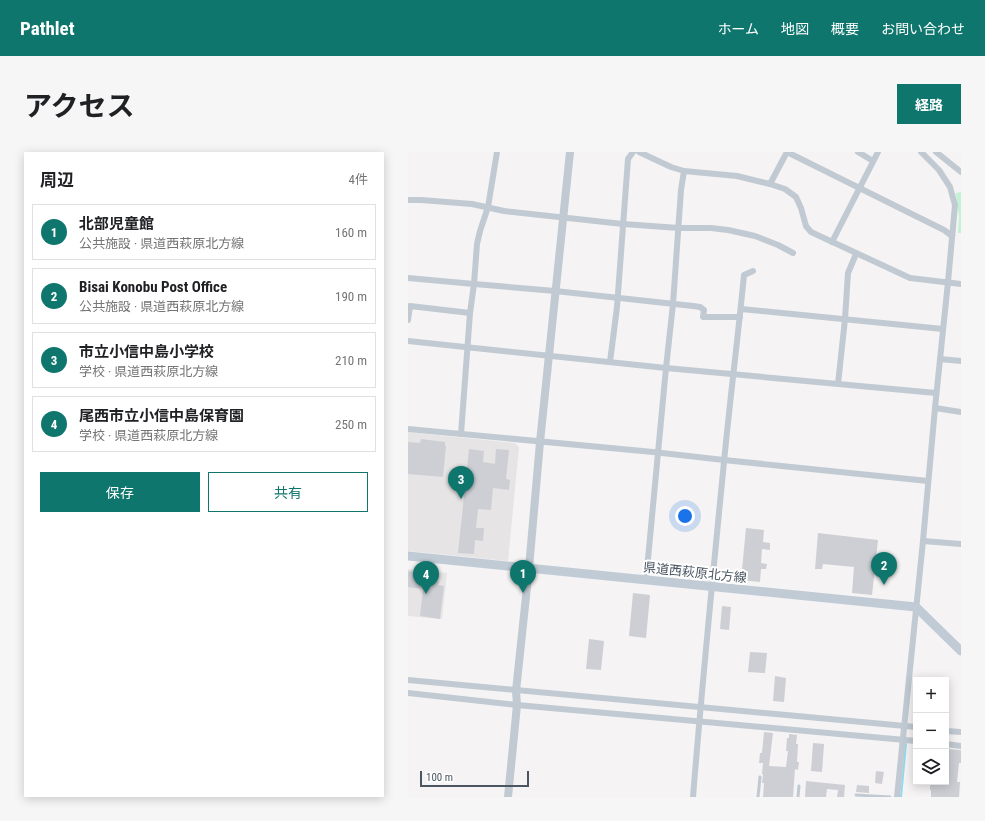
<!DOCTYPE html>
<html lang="ja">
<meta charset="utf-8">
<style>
body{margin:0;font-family:"Roboto Condensed","Noto Sans JP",sans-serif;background:#f6f6f6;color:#202124}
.controls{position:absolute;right:12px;bottom:12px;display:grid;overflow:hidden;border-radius:0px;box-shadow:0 2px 10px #0003}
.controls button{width:36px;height:36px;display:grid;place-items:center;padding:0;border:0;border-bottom:1px solid #e0e0e0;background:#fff;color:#202124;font:20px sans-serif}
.scale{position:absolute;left:12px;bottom:10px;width:109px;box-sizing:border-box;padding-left:4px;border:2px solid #4a5661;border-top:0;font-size:11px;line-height:14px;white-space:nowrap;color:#4a5661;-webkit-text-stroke:3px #fff;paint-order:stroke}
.you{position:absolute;left:277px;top:364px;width:14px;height:14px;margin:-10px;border:3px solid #fff;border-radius:50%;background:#1a73e8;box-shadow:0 0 0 6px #1a73e833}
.badge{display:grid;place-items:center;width:26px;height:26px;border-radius:50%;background:#0f766e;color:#fff;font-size:13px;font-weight:700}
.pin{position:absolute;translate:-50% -33px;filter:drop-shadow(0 1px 2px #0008)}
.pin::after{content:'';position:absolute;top:21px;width:14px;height:12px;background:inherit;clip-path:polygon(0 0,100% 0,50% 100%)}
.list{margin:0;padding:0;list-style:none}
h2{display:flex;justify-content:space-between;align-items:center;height:52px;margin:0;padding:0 16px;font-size:17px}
h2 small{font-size:13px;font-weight:400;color:#757577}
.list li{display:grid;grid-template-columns:26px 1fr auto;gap:12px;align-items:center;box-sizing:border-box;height:56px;margin:0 8px 8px;padding:0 8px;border:1px solid #e0e0e0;border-radius:0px}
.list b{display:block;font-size:15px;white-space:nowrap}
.list p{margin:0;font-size:13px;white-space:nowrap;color:#757577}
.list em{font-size:13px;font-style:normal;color:#757577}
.actions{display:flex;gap:8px;padding:12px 16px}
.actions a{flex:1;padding:9px 0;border:1px solid #0f766e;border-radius:0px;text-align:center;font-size:14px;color:#0f766e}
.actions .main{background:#0f766e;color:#fff}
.icon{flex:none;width:22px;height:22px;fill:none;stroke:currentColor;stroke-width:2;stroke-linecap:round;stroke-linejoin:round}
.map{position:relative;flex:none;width:553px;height:645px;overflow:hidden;border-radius:0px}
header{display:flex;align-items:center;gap:24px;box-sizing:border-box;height:56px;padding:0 20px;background:#0f766e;color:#fff}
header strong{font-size:19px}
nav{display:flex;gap:22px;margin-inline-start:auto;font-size:14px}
.intro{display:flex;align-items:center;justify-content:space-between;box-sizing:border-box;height:96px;padding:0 24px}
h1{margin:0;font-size:28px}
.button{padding:10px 18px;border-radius:0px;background:#0f766e;color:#fff;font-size:14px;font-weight:700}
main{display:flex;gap:24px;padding:0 24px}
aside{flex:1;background:#fff;border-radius:0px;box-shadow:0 2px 10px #0003}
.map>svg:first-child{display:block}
.education{fill:#e6e4e5}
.green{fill:#c3f1d5}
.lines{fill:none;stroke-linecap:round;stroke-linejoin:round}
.stream{stroke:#90daee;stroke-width:2}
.building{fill:#cdcfd5}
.service{stroke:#c1cad2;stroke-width:3}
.minor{stroke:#c1cad2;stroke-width:6}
.tertiary{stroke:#c1cad2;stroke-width:8}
.secondary{stroke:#c1cbd6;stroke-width:9}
.labels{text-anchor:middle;stroke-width:4;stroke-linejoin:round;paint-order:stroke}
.street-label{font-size:13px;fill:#4a5661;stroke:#fff}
</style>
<header>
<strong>Pathlet</strong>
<nav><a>ホーム</a><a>地図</a><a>概要</a><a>お問い合わせ</a></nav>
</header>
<div class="intro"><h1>アクセス</h1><a class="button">経路</a></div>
<main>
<aside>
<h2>周辺<small>4件</small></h2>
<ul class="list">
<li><span class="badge">1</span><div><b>北部児童館</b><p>公共施設 · 県道西萩原北方線</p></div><em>160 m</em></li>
<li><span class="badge">2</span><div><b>Bisai Konobu Post Office</b><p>公共施設 · 県道西萩原北方線</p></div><em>190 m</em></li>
<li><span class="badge">3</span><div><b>市立小信中島小学校</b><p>学校 · 県道西萩原北方線</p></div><em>210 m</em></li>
<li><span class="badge">4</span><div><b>尾西市立小信中島保育園</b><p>学校 · 県道西萩原北方線</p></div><em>250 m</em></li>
</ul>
<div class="actions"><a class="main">保存</a><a>共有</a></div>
</aside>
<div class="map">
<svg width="553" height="645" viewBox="0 0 553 645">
<rect width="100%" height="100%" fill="#f5f3f3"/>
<g class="education">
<path d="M 0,280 L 107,291 L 111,295 L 100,409 L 0,399 Z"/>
<path d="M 0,417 L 39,421 L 34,467 L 0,464 Z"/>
</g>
<path class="green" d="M 553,40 L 553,81 L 550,81 L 551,65 L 548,41 Z"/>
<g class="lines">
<path class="stream" d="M 493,645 L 498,592"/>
</g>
<g class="building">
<path d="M 13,287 L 37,290 L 37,294 L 38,294 L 35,325 L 0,322 L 0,290 L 12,291 Z"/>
<path d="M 61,297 L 76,299 L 75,310 L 87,312 L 88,297 L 101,298 L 98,327 L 102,328 L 101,338 L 85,336 L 83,358 L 70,357 L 68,376 L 76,376 L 75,389 L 67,388 L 66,402 L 50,401 Z"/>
<path d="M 338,376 L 356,378 L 355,390 L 362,391 L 362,398 L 354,397 L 353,411 L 359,412 L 358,417 L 353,417 L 352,430 L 333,428 Z"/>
<path d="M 410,381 L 470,388 L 464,443 L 444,441 L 446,415 L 415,412 L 414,417 L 407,417 Z"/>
<path d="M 0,419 L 15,421 L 16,423 L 29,424 L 28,429 L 31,429 L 30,433 L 36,434 L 32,467 L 12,464 L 15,437 L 0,435 Z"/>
<path d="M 225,441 L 242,443 L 238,486 L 221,484 Z"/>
<path d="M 314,454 L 323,455 L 321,478 L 312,477 Z"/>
<path d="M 181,487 L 196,489 L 193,518 L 178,517 Z"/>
<path d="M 342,500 L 359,501 L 357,521 L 340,520 Z"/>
<path d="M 367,524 L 378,526 L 376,550 L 365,549 Z"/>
<path d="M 356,580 L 365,581 L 361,614 L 378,615 L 380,599 L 378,599 L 379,586 L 381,586 L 381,582 L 389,583 L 388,592 L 390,592 L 389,610 L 391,610 L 390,618 L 387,617 L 385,645 L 355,645 L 356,631 L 354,631 L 355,622 L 354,622 L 355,611 L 351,611 L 352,601 L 354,601 Z"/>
<path d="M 405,591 L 416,592 L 414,620 L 403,619 Z"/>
<path d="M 538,597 L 553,598 L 553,611 L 551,611 L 549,630 L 552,630 L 551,645 L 523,645 L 523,638 L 522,638 L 522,630 L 538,630 Z"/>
<path d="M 468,619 L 476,620 L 474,632 L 467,631 Z"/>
<path d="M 398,629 L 437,633 L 436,645 L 429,645 L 430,638 L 419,637 L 418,645 L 397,645 Z"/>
<path d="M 449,633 L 461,634 L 461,641 L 448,640 Z"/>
</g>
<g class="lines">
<g class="service">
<path d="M 448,643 L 482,645"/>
<path d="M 350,645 L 352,625"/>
<path d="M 390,645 L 391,634"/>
</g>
<g class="minor">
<path d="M 231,0 L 263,15 L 276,19 L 329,24 L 362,32 L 377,37 L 388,45 L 393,56 L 398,74 L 403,80 L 502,126 L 553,132"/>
<path d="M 379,0 L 536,78 L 544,84"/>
<path d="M 450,0 L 465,9"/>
<path d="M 528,0 L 553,20"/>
<path d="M 362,32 L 379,0"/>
<path d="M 0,48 L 13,48 L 64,52 L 96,59 L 215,72 L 271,76 L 303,76 L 320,78 L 347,84 L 370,93 L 385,101"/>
<path d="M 424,90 L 470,0"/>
<path d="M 0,126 L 66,132 L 147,139 L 285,154 L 292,155 L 296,158 L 295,165 L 332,165"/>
<path d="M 333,157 L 535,177"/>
<path d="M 0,168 L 2,154 L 62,161"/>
<path d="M 0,189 L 258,216 L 528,241"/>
<path d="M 532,207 L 553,209"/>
<path d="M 202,210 L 209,155 L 220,7 L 225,0"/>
<path d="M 430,232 L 437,167 L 440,121 L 448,102"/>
<path d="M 527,256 L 553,260"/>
<path d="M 0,277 L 245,300 L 316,308 L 520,329"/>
<path d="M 53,282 L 62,161 L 66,132 L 69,92 L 72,79 L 80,55 L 89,0"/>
<path d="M 515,389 L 553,392"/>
<path d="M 238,428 L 258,216 L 265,152 L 273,38 L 276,19"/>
<path d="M 0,528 L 508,575"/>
<path d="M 0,541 L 109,553 L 508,589"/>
<path d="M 538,579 L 553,580"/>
<path d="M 538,592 L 553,594"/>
<path d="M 285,645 C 294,533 305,421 316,310 C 322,247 330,185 336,123 L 345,119"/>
<path d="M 489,645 L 515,389 L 527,256 L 540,130 L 547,53 L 542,35 L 531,18 L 513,0"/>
</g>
<path class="tertiary" d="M 100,645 L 109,553 L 108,539 L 121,416 L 132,290 L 162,0"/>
<path class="secondary" d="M 0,404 L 508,455 L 553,499"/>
</g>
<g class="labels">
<g class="street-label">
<text transform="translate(287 420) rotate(6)" y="5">県道西萩原北方線</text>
</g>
</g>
</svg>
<div class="controls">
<button>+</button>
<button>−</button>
<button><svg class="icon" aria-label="layers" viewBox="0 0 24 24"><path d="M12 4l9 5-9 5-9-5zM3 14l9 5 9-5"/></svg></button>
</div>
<div class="scale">100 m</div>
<div class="you"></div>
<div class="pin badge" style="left:115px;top:441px">1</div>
<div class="pin badge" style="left:476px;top:433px">2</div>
<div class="pin badge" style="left:53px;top:347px">3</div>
<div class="pin badge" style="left:18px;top:442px">4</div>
</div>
</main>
